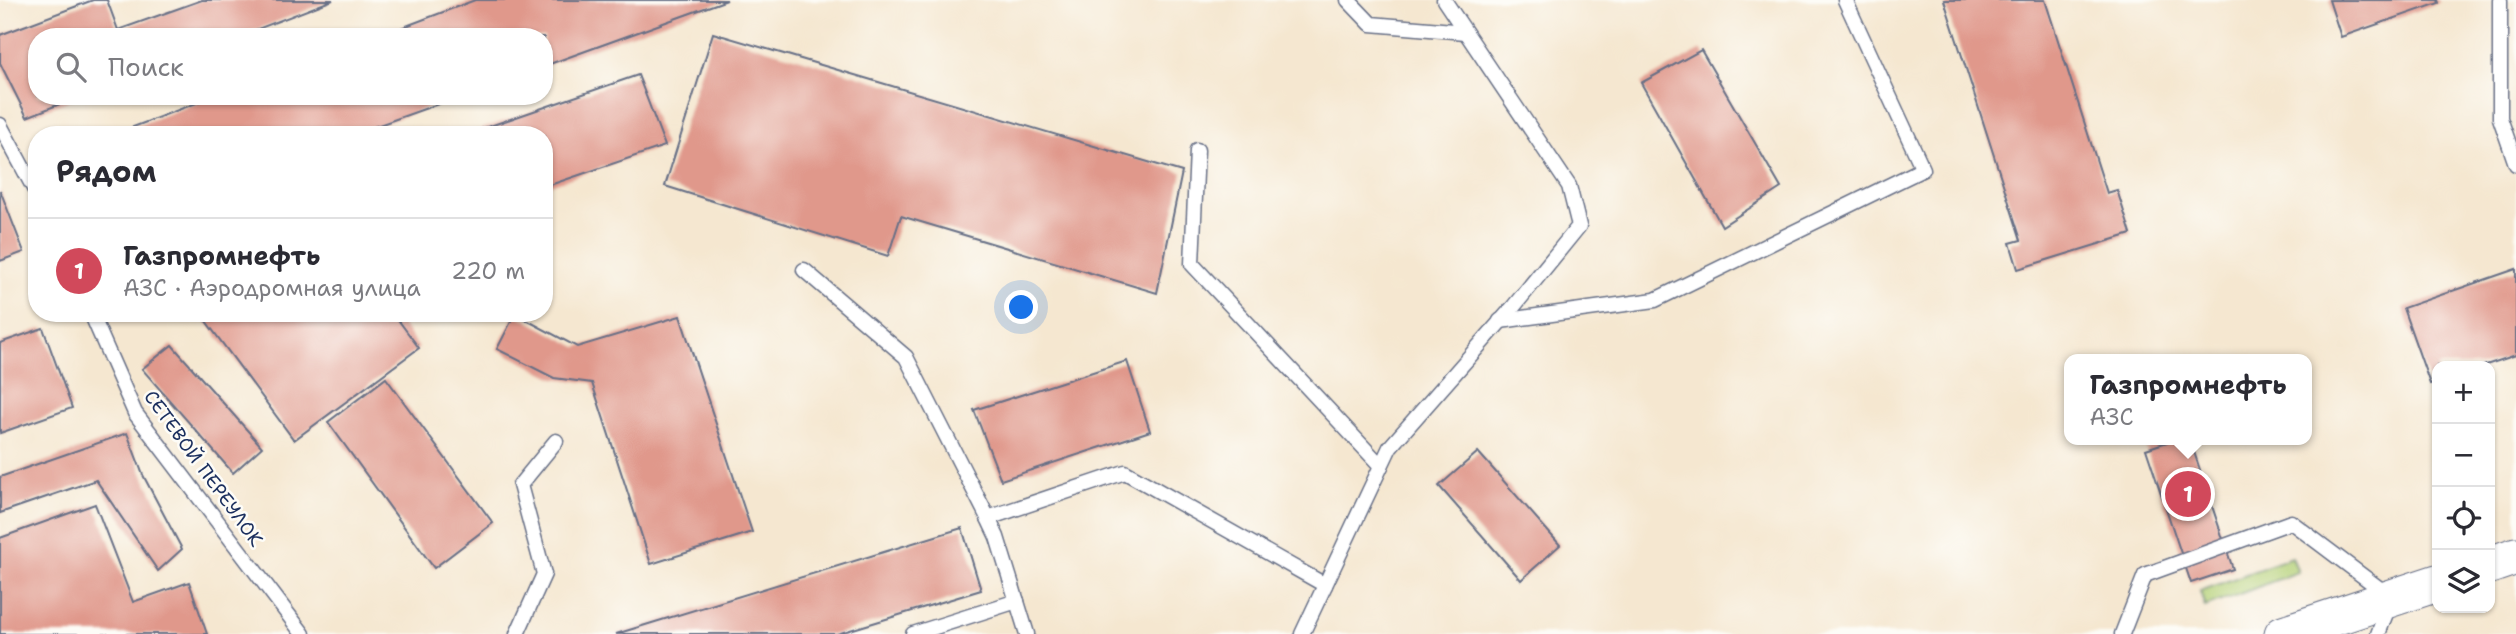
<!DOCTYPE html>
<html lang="ru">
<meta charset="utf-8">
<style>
body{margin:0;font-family:"Shantell Sans",sans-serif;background:#f2f2f3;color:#2b2b33}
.controls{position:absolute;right:21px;bottom:21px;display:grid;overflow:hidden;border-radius:14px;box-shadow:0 2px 5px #0004}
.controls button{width:63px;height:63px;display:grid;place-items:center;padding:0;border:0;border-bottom:2px solid #e1e1e2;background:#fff;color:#2b2b33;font:35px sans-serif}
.you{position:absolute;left:1022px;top:308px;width:24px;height:24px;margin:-18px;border:5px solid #fff;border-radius:50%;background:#1a73e8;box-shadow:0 0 0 10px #1a73e833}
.badge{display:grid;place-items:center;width:46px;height:46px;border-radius:50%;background:#d1495b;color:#fff;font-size:23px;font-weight:700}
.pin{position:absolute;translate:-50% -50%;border:4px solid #fff;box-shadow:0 2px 7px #0006}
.popup{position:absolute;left:2064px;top:354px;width:248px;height:91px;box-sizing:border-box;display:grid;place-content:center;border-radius:14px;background:#fff;filter:drop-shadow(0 2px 5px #0005);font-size:23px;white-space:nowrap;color:#7c7c81}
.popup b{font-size:26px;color:#2b2b33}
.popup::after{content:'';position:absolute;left:50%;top:100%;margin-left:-14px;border:14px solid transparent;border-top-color:#fff}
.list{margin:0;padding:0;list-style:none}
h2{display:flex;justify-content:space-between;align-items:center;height:91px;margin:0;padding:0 28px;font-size:30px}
h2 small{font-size:23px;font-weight:400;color:#7c7c81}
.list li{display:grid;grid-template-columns:46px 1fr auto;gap:21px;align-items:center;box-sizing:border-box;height:105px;padding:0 28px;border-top:2px solid #e1e1e2}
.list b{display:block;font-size:26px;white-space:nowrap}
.list p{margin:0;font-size:23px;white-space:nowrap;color:#7c7c81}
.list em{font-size:23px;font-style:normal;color:#7c7c81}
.icon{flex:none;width:38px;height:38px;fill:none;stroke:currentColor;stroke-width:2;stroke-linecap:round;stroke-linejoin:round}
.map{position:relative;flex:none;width:2516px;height:634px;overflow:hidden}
.search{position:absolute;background:#fff;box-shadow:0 2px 5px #0004;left:28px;top:28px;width:525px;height:77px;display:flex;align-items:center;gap:18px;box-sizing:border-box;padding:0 24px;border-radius:28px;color:#7c7c81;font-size:26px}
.panel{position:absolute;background:#fff;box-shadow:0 2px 5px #0004;left:28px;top:126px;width:525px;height:196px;border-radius:28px}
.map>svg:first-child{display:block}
.green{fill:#b4d076;stroke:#68806a;stroke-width:2}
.building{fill:#e0988b}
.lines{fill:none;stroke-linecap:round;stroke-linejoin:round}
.service-casing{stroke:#676f86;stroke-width:17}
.tertiary-casing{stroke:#676f86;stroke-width:39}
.service{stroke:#fff;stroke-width:14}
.tertiary{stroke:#fff;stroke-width:37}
.labels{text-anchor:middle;stroke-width:5;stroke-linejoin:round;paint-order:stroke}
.street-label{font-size:19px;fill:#1b2f5e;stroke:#fdfcf7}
</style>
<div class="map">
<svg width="2516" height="634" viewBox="0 0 2516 634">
<rect width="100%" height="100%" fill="#fdfcf7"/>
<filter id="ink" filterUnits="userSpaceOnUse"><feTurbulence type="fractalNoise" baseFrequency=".0143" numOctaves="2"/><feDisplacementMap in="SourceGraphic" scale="14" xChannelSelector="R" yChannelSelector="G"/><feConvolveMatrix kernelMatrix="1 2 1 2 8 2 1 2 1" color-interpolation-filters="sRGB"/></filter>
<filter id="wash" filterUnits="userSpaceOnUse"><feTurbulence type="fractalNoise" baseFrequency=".00686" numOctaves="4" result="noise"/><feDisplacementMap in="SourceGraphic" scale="28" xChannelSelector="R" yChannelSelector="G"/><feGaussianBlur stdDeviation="1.57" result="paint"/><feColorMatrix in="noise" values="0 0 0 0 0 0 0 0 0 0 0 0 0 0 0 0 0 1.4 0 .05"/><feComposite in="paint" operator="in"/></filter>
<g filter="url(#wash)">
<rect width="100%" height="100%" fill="#f5e7d0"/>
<path class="green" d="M 2292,557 L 2298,572 L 2205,607 L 2200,591 Z"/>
<g id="blocks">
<g class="building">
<path d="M 93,0 L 107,0 L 118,30 L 202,0 L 333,0 L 237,37 L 37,37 L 37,96 L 80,96 L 27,117 L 0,63 L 0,35 Z"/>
<path d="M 475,0 L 727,0 L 544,66 L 544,37 L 377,37 Z"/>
<path d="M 1944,0 L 2045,0 L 2107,193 L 2117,190 L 2131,234 L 2018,269 L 2010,243 L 2021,240 Z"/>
<path d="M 2329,0 L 2438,0 L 2439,3 L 2341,37 Z"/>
<path d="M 713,33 L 1182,172 L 1157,293 L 901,216 L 888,256 L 665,186 Z"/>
<path d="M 1701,50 L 1781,188 L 1722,226 L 1641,83 Z"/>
<path d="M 638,75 L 665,146 L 544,187 L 544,135 L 464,135 Z"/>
<path d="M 215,96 L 458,96 L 458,97 L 351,135 L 112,135 Z"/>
<path d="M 0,190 L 24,252 L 0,261 Z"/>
<path d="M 2516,269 L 2516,355 L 2483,366 L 2437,366 L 2437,382 L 2430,384 L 2403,308 Z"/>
<path d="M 200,313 L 393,313 L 419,348 L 294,440 Z"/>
<path d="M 515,314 L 577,347 L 680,316 L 752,532 L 651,564 L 592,383 L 554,378 L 497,349 Z"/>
<path d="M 43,328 L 72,408 L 0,433 L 0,343 Z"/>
<path d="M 172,345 L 262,447 L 233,473 L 142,369 Z"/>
<path d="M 1127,361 L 1150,431 L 1001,480 L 974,410 Z"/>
<path d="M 386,378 L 493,523 L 434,568 L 328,422 Z"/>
<path d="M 127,433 L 143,475 L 182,549 L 158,571 L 96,480 L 0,513 L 0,477 Z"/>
<path d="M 2173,440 L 2190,440 L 2233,569 L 2191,583 L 2146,449 Z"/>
<path d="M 1478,452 L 1560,545 L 1521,580 L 1439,486 Z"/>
<path d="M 95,504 L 133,602 L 189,582 L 207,634 L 0,634 L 0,538 Z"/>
<path d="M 962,528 L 981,590 L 837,634 L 616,634 Z"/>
</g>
</g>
</g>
<g filter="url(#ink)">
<use href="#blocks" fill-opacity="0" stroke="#676f86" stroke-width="2"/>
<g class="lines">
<defs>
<g id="service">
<path d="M 1348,0 L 1371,24 L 1465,32"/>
<path d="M 2500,0 L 2500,118 L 2516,164"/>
<path d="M 0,125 L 37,194"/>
<path d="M 1197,150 L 1192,264 L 1381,466"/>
<path d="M 804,270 L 906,357 L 988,518"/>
<path d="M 91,313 L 135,413 L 303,634"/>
<path d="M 1500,321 L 1655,300 L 1923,169 L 1845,0"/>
<path d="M 517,634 L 544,574 L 520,485 L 556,441"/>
<path d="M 913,634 L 1017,601"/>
<path d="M 1027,634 L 997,537 L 988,518 L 1125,472 L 1325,585"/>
<path d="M 1302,634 L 1390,447 L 1514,306 L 1579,226 L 1569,186 L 1444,0"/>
<path d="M 2122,634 L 2145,575 L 2291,522 L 2392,598 L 2378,634"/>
</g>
<g id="tertiary">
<path d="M 2490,565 L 2516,556"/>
<path d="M 2283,634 L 2437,583"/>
</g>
</defs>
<use href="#service" class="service-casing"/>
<use href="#tertiary" class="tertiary-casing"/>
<use href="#service" class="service"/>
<use href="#tertiary" class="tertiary"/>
</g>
</g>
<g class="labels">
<g class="street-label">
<text transform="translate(204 468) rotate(54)" y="7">СЕТЕВОЙ ПЕРЕУЛОК</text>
</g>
</g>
</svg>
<div class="controls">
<button>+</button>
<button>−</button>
<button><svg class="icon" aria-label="locate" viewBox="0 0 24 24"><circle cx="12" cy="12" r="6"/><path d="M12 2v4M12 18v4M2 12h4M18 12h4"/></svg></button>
<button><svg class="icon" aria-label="layers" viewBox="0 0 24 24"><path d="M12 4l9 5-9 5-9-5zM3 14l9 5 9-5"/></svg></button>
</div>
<div class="you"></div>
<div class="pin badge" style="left:2188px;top:494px">1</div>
<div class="popup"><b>Газпромнефть</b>АЗС</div>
<div class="search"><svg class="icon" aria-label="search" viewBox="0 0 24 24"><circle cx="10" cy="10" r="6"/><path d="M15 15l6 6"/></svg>Поиск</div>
<section class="panel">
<h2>Рядом<small></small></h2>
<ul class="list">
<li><span class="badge">1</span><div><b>Газпромнефть</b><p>АЗС · Аэродромная улица</p></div><em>220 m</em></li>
</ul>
</section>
</div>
